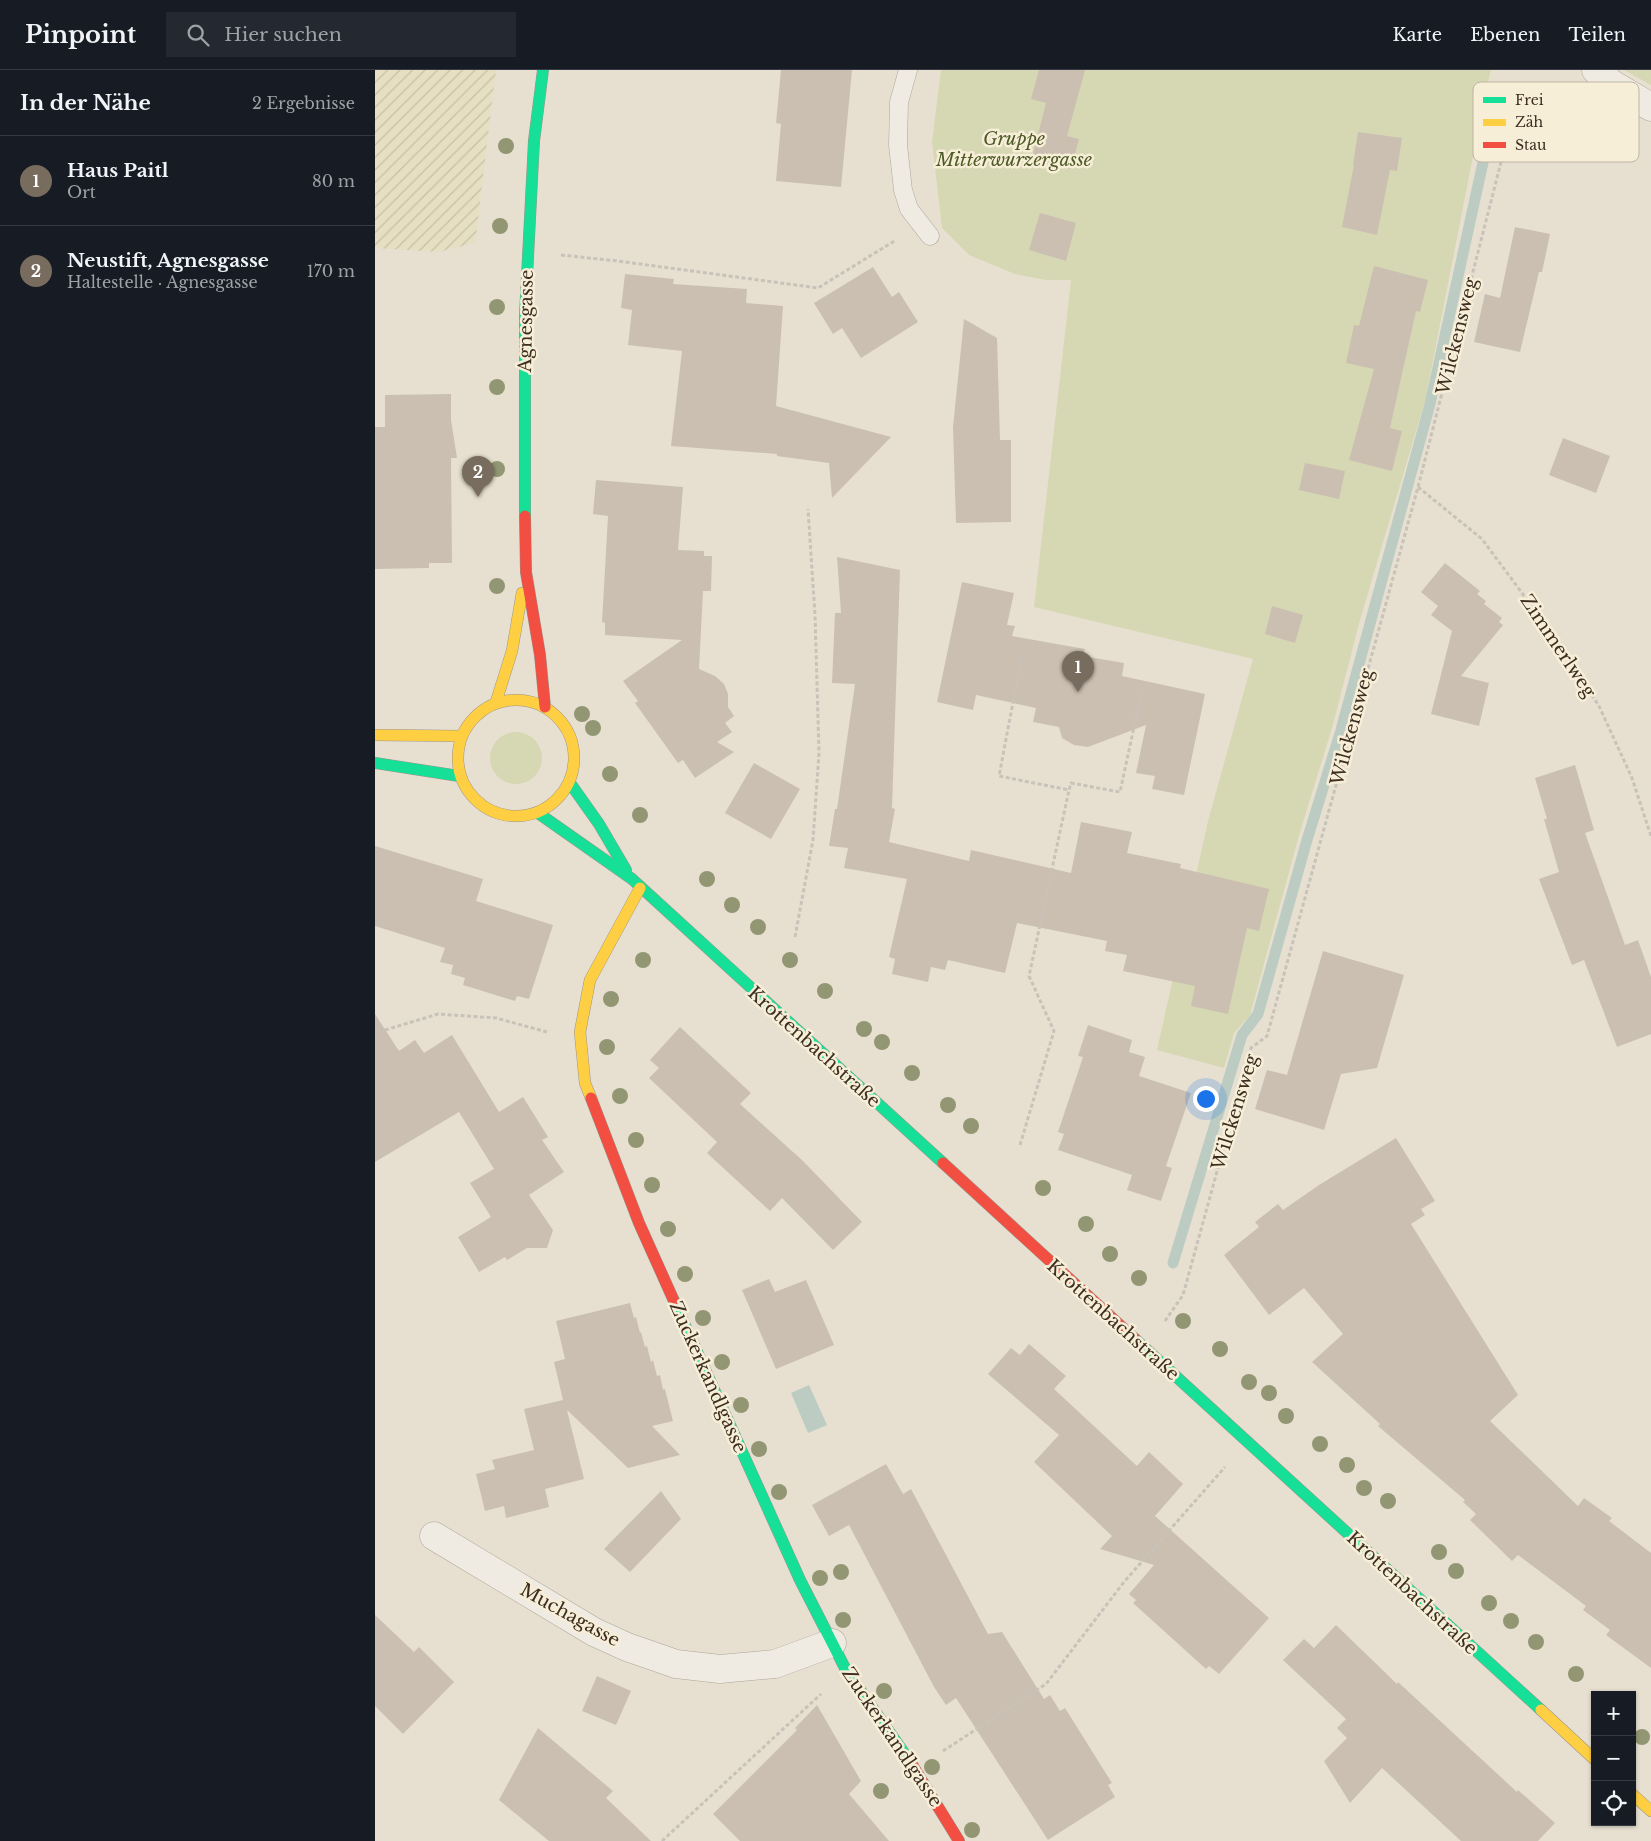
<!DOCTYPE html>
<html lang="de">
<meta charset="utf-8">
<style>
body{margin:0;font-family:"Libre Baskerville",serif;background:#242831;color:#f1f3f6}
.controls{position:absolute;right:15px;bottom:15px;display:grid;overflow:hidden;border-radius:0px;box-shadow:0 1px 4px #0004}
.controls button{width:45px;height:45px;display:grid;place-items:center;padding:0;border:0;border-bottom:1px solid #363941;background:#171b24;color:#f1f3f6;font:25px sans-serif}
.you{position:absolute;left:830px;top:1028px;width:18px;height:18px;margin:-12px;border:4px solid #fff;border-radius:50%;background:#1a73e8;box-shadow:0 0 0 8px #1a73e833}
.badge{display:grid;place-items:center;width:32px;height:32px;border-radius:50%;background:#786c5e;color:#fff;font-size:16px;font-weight:700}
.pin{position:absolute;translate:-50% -41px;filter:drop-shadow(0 1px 2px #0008)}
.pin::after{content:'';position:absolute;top:26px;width:18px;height:15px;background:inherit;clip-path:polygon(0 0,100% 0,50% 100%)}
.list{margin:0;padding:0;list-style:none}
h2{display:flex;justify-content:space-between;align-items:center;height:65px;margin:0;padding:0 20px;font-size:21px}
h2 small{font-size:16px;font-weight:400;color:#9ea1a6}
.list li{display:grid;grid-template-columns:32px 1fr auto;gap:15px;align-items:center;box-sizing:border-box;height:90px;padding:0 20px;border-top:1px solid #363941}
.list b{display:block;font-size:19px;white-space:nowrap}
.list p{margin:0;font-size:16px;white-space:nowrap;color:#9ea1a6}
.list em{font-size:16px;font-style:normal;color:#9ea1a6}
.icon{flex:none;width:28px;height:28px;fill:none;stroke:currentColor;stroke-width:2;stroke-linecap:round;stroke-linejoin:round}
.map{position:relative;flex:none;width:1276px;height:1771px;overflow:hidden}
header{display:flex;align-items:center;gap:30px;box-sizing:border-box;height:70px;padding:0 25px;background:#171b24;border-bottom:1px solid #363941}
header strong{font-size:24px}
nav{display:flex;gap:28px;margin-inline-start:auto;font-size:18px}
.search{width:350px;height:45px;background:#242831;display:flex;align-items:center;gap:12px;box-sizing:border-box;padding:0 18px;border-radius:0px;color:#9ea1a6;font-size:19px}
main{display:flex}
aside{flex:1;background:#171b24}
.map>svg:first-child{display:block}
.farmland{fill:url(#farmland-furrows)}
.green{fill:#d6d7b3}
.water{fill:#bcccc2}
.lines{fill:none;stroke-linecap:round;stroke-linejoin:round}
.stream{stroke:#bcccc2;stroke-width:11}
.building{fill:#cbbfb2}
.lane-casing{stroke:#ada599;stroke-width:19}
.street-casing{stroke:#ada599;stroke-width:29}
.fast-casing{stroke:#9c958a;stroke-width:12}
.slow-casing{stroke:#9c958a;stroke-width:12}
.jam-casing{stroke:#9c958a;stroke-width:12}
.path{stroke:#c8c2b9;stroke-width:3;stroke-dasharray:4 2.5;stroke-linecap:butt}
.lane{stroke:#efebe3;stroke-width:18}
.street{stroke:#efebe3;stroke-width:28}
.fast{stroke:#16e098;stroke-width:11}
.slow{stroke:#ffcf43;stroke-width:11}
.jam{stroke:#f24e42;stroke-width:11}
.tree{fill:#929673}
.labels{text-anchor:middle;stroke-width:5;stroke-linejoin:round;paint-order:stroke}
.park-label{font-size:18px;font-style:italic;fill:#4d5a26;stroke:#f7eed8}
.street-label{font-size:18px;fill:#3d2e20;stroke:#f7eed8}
.key{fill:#f7eed8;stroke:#bfb4a1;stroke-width:1}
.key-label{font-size:14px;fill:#3d2e20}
</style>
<header>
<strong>Pinpoint</strong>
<div class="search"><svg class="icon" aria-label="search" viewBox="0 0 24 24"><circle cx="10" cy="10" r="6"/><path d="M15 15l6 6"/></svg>Hier suchen</div>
<nav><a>Karte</a><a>Ebenen</a><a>Teilen</a></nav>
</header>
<main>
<aside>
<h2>In der Nähe<small>2 Ergebnisse</small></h2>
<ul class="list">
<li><span class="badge">1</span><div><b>Haus Paitl</b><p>Ort</p></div><em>80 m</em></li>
<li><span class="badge">2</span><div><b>Neustift, Agnesgasse</b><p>Haltestelle · Agnesgasse</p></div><em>170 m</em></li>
</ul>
</aside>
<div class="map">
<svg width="1276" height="1771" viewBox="0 0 1276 1771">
<defs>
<pattern id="farmland-furrows" width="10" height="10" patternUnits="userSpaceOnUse" patternTransform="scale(1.25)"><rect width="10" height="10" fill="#e6dfc2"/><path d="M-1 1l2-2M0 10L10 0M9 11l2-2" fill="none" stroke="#c6c0a6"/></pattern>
</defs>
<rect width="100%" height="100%" fill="#e7e0d1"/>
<path class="farmland" d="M 0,0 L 121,0 L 100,173 L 63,182 L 0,178 Z"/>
<g class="green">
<path d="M 566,0 L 1116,0 L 1111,20 L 1050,331 L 985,550 L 957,658 L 925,762 L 875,945 L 859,963 L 849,998 L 782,980 L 833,751 L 878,589 L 659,537 L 696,210 L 671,210 L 640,204 L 594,185 L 567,158 L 557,72 Z"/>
<path d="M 1249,0 L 1276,0 L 1276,15 Z"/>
<circle cx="141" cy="688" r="26"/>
</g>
<path class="water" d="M 434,1315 L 452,1355 L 433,1363 L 416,1323 Z"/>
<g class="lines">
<path class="stream" d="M 798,1193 L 867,965 L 883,944 L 932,770 L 966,660 L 1055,334 L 1111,79"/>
</g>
<g class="building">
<path d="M 406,0 L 477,0 L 466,117 L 401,111 L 406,54 L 401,53 Z"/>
<path d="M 664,0 L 710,0 L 692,66 L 704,69 L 696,99 L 657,88 L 671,33 L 656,29 Z"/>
<path d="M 983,62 L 1027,68 L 1022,101 L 1015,100 L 1002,165 L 967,157 L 979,95 L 978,95 Z"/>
<path d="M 665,143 L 701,153 L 691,191 L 654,180 Z"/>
<path d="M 1140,157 L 1175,164 L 1167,202 L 1164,202 L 1145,282 L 1099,272 L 1110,224 L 1125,228 Z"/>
<path d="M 999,196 L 1053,210 L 1045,242 L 1041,241 L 1015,358 L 1027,361 L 1017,401 L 974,390 L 999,299 L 971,293 L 979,255 L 984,256 Z"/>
<path d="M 498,197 L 517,227 L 524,222 L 543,252 L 486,288 L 467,258 L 458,264 L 439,233 Z"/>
<path d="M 250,204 L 299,209 L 298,214 L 372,219 L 371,233 L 408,236 L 401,336 L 516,367 L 457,428 L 454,393 L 402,386 L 402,384 L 296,376 L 307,281 L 253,275 L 257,240 L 246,238 Z"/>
<path d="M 589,249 L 622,268 L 625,370 L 636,370 L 636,452 L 581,453 L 578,357 Z"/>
<path d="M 76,324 L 76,350 L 82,388 L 76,388 L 77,493 L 54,493 L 54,498 L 0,499 L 0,357 L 10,357 L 10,325 Z"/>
<path d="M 1188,368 L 1235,386 L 1221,423 L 1174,405 Z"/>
<path d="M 930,393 L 970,401 L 964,429 L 924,420 Z"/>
<path d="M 221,410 L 308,417 L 303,480 L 329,481 L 329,486 L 337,486 L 336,521 L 328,521 L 324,599 L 340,606 L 349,614 L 353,624 L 353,637 L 359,646 L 350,653 L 357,662 L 342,672 L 359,682 L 320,708 L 308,690 L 303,693 L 260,633 L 263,631 L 248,611 L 307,570 L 230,565 L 230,553 L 227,552 L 233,446 L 218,444 Z"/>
<path d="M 462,487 L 525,500 L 517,738 L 520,739 L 514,772 L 594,791 L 596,780 L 696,803 L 706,752 L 757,762 L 752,783 L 806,794 L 805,798 L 894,819 L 884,861 L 872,858 L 853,944 L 816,936 L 820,916 L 748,901 L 752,885 L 730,881 L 732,871 L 642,853 L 630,903 L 573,890 L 570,900 L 556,897 L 553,912 L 517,904 L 520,889 L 514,887 L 532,809 L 469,798 L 473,778 L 454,776 L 460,739 L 462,739 L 480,614 L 457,613 L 460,543 L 466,543 Z"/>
<path d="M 1070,493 L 1105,521 L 1102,524 L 1111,531 L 1109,534 L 1127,548 L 1124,552 L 1128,555 L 1086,606 L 1114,613 L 1104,656 L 1056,644 L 1077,561 L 1056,545 L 1063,536 L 1046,522 Z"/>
<path d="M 587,512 L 639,523 L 632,555 L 640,556 L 637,566 L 710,579 L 708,586 L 749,593 L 747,606 L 830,624 L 809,725 L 777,719 L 780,706 L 761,703 L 771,655 L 713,677 L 699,675 L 687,668 L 684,657 L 658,652 L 661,638 L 601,625 L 598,640 L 562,632 Z"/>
<path d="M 897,536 L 928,545 L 920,573 L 890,564 Z"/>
<path d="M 379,693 L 425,719 L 396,769 L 350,743 Z"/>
<path d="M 1200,695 L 1219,760 L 1210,763 L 1250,875 L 1263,870 L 1276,907 L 1276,964 L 1242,977 L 1209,890 L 1197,895 L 1164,809 L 1184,802 L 1169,749 L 1172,749 L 1160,708 Z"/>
<path d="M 0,776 L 108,809 L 101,831 L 178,855 L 154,929 L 142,926 L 140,931 L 88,915 L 90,908 L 76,904 L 78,895 L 65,892 L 70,878 L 0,856 Z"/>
<path d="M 948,881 L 1029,905 L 1002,998 L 966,1004 L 949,1060 L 880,1039 L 892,1000 L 912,1005 Z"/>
<path d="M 0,944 L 24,981 L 40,970 L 49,983 L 77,965 L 124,1042 L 148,1027 L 173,1067 L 167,1070 L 189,1102 L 154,1125 L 178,1160 L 172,1178 L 152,1178 L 132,1190 L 130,1187 L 104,1202 L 83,1167 L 116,1147 L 95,1113 L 119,1099 L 84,1042 L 0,1092 Z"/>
<path d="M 713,955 L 757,970 L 754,982 L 770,987 L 764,1006 L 816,1023 L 791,1096 L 797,1098 L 786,1131 L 752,1120 L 757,1105 L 683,1080 L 689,1064 L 683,1062 L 708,987 L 703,986 Z"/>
<path d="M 305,957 L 376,1023 L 365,1034 L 428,1091 L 487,1152 L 458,1180 L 407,1128 L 395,1141 L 332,1083 L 342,1072 L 274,1008 L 284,998 L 275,990 Z"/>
<path d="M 1021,1068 L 1060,1131 L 1046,1139 L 1050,1145 L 1036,1154 L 1143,1325 L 1115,1351 L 1203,1436 L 1209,1428 L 1237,1448 L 1234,1451 L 1276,1483 L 1276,1598 L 1231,1565 L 1235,1560 L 1208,1540 L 1211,1536 L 1143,1485 L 1137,1491 L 1095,1450 L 1101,1444 L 1088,1432 L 1090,1430 L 1003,1356 L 1005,1354 L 937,1292 L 968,1264 L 929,1218 L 894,1245 L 849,1185 L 884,1157 L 880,1152 L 903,1134 L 908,1140 L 944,1115 Z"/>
<path d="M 394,1209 L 400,1222 L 431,1210 L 459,1275 L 401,1299 L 367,1220 Z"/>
<path d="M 255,1233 L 259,1248 L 261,1247 L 265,1263 L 266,1262 L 270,1277 L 272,1276 L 276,1292 L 278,1290 L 282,1306 L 285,1305 L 288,1320 L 290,1319 L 298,1351 L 277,1356 L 305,1385 L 253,1398 L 192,1340 L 209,1409 L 170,1419 L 174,1437 L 131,1448 L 129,1436 L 110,1441 L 101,1404 L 120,1399 L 117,1390 L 159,1380 L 149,1339 L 188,1330 L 179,1292 L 190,1289 L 181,1251 Z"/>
<path d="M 654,1274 L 691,1306 L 679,1319 L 762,1396 L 774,1382 L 808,1414 L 780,1446 L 894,1548 L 844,1604 L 834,1596 L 831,1599 L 758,1533 L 761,1530 L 754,1524 L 779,1495 L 725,1479 L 737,1466 L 659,1392 L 684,1365 L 613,1304 L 636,1278 L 645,1285 Z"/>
<path d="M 511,1394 L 528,1424 L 536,1419 L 613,1564 L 627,1562 L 669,1629 L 675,1625 L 685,1641 L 690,1638 L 737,1713 L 733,1715 L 740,1727 L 673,1770 L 581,1628 L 571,1635 L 559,1617 L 474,1455 L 454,1466 L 437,1435 Z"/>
<path d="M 286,1421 L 306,1449 L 255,1502 L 229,1479 Z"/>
<path d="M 0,1545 L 39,1582 L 44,1577 L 79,1612 L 28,1664 L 0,1636 Z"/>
<path d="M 961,1555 L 1022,1614 L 1023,1612 L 1142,1722 L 1143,1720 L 1180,1753 L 1163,1771 L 1086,1771 L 1007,1698 L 975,1733 L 949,1691 L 972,1668 L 962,1658 L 971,1649 L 908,1590 L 929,1569 L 939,1578 Z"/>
<path d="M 222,1606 L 256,1621 L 241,1655 L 207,1641 Z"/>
<path d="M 442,1635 L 486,1711 L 474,1724 L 514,1771 L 365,1771 L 338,1744 L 422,1660 L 420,1658 Z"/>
<path d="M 163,1658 L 238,1721 L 231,1728 L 276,1771 L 174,1771 L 124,1730 Z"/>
</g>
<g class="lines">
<defs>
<path id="lane" d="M 533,0 L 524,32 L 523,75 L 528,120 L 534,139 L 555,166"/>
<g id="street">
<path d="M 1221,0 L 1237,14 L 1276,37"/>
<path d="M 59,1466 L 219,1562 L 252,1577 L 301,1594 L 345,1599 L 400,1594 L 457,1573"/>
</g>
<g id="fast">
<path d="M 150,446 L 150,245 L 159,71 L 168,0"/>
<path d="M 0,693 L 84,706"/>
<path d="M 195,713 L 224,754 L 251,800"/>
<path d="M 163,743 L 257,809 L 568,1093"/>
<path d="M 299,1231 L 425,1510 L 471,1600 L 536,1693"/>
<path d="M 760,1269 L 1166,1640"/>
</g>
<g id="slow">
<circle cx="141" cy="688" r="58"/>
<path d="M 121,632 L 137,581 L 147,523"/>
<path d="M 0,665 L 86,666"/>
<path d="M 216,1028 L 210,1013 L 205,962 L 215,910 L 265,818"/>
<path d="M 1166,1640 L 1220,1690"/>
<path d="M 1257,1724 L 1276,1741"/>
</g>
<g id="jam">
<path d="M 150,446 L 151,502 L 165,585 L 170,637"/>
<path d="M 216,1028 L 264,1153 L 299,1231"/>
<path d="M 568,1093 L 760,1269"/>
<path d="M 536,1693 L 584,1771"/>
</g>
</defs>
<use href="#lane" class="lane-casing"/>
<use href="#street" class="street-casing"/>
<use href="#fast" class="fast-casing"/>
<use href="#slow" class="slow-casing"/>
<use href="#jam" class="jam-casing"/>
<g class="path">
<path d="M 186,185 L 243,191 L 443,218 L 521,170"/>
<path d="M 1043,417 L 1107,469 L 1184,573 L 1224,636 L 1257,708 L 1276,766"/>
<path d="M 647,585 L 624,706 L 694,720 L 696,713 L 745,722 L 767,620"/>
<path d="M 420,867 L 438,770 L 444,683 L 440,545 L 433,439"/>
<path d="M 10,960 L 63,944 L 121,948 L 172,962"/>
<path d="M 645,1075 L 679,961 L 654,906 L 694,720"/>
<path d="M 790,1251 L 808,1225 L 876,978 L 892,966 L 1043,417 L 1136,53 L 1161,25"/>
<path d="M 568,1681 L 671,1614 L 749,1512 L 850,1397"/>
<path d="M 287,1771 L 446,1624"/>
</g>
<use href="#lane" class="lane"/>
<use href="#street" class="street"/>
<use href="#fast" class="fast"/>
<use href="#slow" class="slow"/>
<use href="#jam" class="jam"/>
</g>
<g class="tree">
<circle cx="131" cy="76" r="8"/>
<circle cx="125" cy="156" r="8"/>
<circle cx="122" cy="237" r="8"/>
<circle cx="122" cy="317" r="8"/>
<circle cx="122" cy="399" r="8"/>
<circle cx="122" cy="516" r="8"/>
<circle cx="207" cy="644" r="8"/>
<circle cx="218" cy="658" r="8"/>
<circle cx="235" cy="704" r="8"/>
<circle cx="265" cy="745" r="8"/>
<circle cx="332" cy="809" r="8"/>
<circle cx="357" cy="835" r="8"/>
<circle cx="383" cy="857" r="8"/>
<circle cx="268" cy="890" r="8"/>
<circle cx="415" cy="890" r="8"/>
<circle cx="450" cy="921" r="8"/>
<circle cx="236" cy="929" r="8"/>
<circle cx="489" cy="959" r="8"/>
<circle cx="507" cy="972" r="8"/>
<circle cx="232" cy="977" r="8"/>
<circle cx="537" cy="1003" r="8"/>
<circle cx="245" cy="1026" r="8"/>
<circle cx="573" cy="1035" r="8"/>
<circle cx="596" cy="1056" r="8"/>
<circle cx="261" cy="1070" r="8"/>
<circle cx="277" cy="1115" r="8"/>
<circle cx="668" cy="1118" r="8"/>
<circle cx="711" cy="1154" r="8"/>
<circle cx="293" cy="1159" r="8"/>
<circle cx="735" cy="1184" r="8"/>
<circle cx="310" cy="1204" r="8"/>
<circle cx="764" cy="1208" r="8"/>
<circle cx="328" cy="1248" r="8"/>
<circle cx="808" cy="1251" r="8"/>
<circle cx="845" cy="1279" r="8"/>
<circle cx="347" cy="1292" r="8"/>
<circle cx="874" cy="1312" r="8"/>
<circle cx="894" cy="1323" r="8"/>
<circle cx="366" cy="1335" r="8"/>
<circle cx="911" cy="1346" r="8"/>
<circle cx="945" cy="1374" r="8"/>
<circle cx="384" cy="1379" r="8"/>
<circle cx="972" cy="1395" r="8"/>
<circle cx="989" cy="1418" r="8"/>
<circle cx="404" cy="1422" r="8"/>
<circle cx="1013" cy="1431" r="8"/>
<circle cx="1064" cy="1482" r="8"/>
<circle cx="1081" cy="1501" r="8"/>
<circle cx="466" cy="1502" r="8"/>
<circle cx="445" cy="1508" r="8"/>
<circle cx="1114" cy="1533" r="8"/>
<circle cx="468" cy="1550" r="8"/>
<circle cx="1136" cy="1551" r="8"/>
<circle cx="1161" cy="1572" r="8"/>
<circle cx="1201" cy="1604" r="8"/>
<circle cx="509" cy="1621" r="8"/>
<circle cx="1267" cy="1667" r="8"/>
<circle cx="557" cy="1697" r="8"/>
<circle cx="506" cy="1721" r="8"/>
<circle cx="597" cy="1760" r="8"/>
</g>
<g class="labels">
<g class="park-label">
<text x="639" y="75">Gruppe<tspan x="639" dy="21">Mitterwurzergasse</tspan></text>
</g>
<g class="street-label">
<text transform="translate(151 251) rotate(-89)" y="6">Agnesgasse</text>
<text transform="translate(1082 266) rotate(-76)" y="6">Wilckensweg</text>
<text transform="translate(1183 576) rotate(56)" y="6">Zimmerlweg</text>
<text transform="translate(977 657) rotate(-75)" y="6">Wilckensweg</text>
<text transform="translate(439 977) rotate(42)" y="6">Krottenbachstraße</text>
<text transform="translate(860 1042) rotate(-73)" y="6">Wilckensweg</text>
<text transform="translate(738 1250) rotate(42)" y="6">Krottenbachstraße</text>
<text transform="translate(333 1307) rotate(66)" y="6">Zuckerkandlgasse</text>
<text transform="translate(1037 1523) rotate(43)" y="6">Krottenbachstraße</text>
<text transform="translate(195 1545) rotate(29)" y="6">Muchagasse</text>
<text transform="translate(517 1667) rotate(56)" y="6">Zuckerkandlgasse</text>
</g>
</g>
<rect x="1098" y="12" width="166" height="80" rx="8" class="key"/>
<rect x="1108" y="27" width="23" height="6" fill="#16e098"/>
<rect x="1108" y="49" width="23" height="7" fill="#ffcf43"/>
<rect x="1108" y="72" width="23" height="6" fill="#f24e42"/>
<g class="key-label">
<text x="1140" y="35">Frei</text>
<text x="1140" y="57">Zäh</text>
<text x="1140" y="80">Stau</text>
</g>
</svg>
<div class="controls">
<button>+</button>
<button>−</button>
<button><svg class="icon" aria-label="locate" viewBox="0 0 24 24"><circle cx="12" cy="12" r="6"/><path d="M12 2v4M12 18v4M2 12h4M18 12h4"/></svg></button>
</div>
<div class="you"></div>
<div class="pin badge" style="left:703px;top:622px">1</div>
<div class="pin badge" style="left:103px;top:427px">2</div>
</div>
</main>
